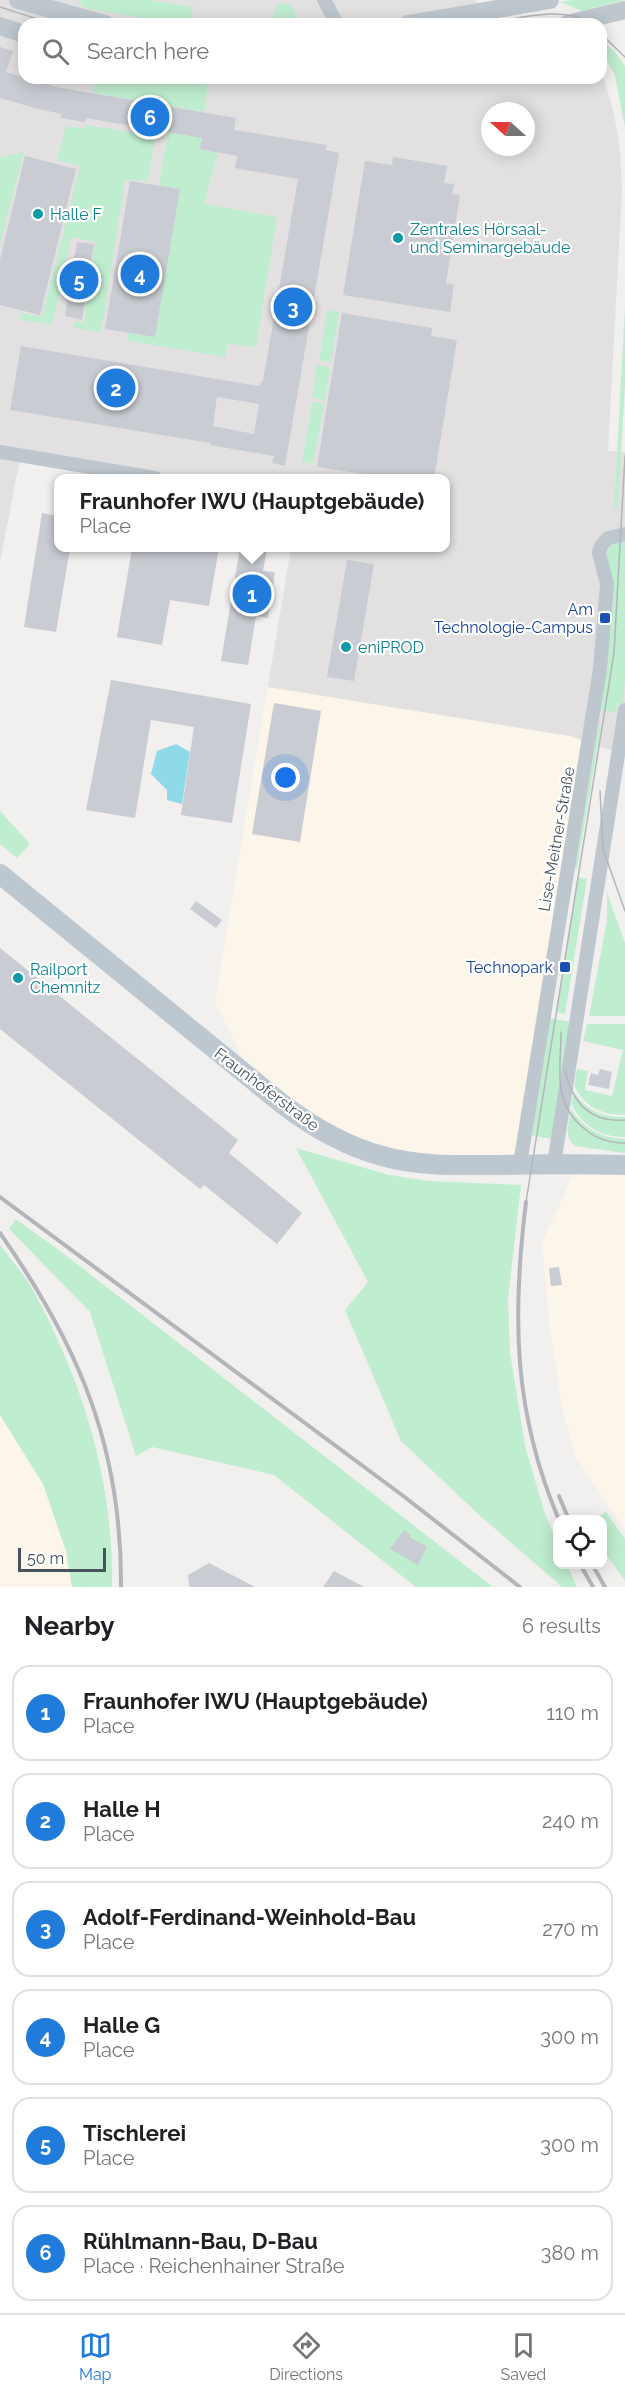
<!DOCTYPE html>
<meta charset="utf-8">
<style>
body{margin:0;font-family:Raleway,sans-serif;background:#f2f2f2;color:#202124}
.controls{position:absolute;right:18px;bottom:18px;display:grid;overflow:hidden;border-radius:12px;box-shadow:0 3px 15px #0003}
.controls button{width:54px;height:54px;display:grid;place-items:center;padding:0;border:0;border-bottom:2px solid #e0e0e0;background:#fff;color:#202124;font:30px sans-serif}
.compass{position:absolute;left:481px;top:102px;width:54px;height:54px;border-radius:50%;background:#fff;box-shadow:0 3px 15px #0003;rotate:291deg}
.scale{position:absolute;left:18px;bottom:15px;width:88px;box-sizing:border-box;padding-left:6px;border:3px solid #48535c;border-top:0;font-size:16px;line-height:21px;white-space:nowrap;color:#48535c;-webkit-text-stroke:4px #fff;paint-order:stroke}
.you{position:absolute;left:286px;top:778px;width:21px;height:21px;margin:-15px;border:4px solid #fff;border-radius:50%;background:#1a73e8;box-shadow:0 0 0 9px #1a73e833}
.badge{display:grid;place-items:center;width:39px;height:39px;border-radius:50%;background:#207bdb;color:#fff;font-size:20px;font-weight:700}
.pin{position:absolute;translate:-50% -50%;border:3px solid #fff;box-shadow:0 2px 6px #0006}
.popup{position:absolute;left:54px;top:474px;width:396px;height:78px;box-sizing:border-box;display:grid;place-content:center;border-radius:12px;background:#fff;filter:drop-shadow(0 2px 4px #0005);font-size:20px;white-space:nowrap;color:#757577}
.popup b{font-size:22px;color:#202124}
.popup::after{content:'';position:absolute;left:50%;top:100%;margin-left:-12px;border:12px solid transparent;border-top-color:#fff}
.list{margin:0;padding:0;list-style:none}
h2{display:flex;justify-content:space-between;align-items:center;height:78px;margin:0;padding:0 24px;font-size:26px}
h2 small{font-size:20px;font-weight:400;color:#757577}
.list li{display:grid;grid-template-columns:39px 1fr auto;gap:18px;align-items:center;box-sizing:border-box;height:96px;margin:0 12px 12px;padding:0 12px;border:2px solid #e0e0e0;border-radius:18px}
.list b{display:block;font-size:22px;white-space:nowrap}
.list p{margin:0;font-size:20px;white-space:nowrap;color:#757577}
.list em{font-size:20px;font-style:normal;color:#757577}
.icon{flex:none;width:33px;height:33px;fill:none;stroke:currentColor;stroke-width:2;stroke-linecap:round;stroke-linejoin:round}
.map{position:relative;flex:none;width:625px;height:1587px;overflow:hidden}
.search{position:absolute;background:#fff;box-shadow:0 3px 15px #0003;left:18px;right:18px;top:18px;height:66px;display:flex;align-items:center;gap:15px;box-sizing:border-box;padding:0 21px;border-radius:18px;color:#757577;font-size:22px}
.sheet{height:726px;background:#fff}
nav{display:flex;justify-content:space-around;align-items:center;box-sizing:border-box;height:84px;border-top:2px solid #e0e0e0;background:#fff;font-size:16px;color:#757577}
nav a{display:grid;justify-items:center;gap:3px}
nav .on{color:#207bdb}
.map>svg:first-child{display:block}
.commercial{fill:#fbf5ea}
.education{fill:#e3e0e1;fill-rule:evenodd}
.green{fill:#bfedcf}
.water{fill:#8edae9}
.building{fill:#c9ccd2;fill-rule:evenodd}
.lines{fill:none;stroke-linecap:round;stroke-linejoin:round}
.minor{stroke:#bec7ce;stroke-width:14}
.tertiary{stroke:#bec7ce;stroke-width:18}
.secondary{stroke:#bcc7d0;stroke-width:20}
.tram{stroke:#b2b5b9;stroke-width:1.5}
.rail{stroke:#b2b5b9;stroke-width:4}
.culture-dot{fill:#0f9aa8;stroke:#fff;stroke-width:2}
.transit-dot{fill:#1a4fb4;stroke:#fff;stroke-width:2}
.labels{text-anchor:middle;stroke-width:4.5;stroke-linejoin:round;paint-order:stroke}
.culture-label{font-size:16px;fill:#0d838f;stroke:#fff;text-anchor:start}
.transit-label{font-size:16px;fill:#164399;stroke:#fff;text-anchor:end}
.street-label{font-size:16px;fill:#48535c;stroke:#fff}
</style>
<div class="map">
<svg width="625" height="1587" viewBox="0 0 625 1587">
<rect width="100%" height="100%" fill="#f2efef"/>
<g class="commercial">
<path d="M 268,687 L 570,736 L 590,742 L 520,1164 L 382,1156 L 254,1081 L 215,1002 Z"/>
<path d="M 578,1163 L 625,1165 L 625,1530 L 576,1457 L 563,1412 L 550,1330 L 542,1243 Z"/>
<path d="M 0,1415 L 43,1484 L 66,1551 L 72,1587 L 0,1587 Z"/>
</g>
<path class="education" d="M 0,0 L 476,0 L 487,24 L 24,24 L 24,78 L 601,78 L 601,69 L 614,113 L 620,151 L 622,190 L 608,451 L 625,452 L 625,755 L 570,736 L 268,687 L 291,548 L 446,548 L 446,478 L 127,478 L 20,459 L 0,562 ZM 490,111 L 526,111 L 526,147 L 490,147 Z"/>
<g class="green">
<path d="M 78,0 L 148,0 L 193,7 L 190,24 L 181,24 L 89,9 L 82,6 Z"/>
<path d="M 572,0 L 625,0 L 582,11 L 560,2 Z"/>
<path d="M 279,3 L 292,5 L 300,24 L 273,24 L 271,20 Z"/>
<path d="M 601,40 L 616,53 L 625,66 L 625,127 L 615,76 L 602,51 Z"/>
<path d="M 95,78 L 163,78 L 208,85 L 204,112 L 93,93 Z"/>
<path d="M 86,125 L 155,136 L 148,181 L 125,179 L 101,332 L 74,328 L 73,321 L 84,323 L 95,242 L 71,237 L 53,322 L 50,324 L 20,320 L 21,313 L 42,317 L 80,166 L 57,160 L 66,126 L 85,129 Z"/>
<path d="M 168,132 L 202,138 L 200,149 L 218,152 L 204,204 L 277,217 L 256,347 L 228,344 L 225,357 L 129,341 L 127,333 L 155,337 L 180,189 L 159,185 Z"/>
<path d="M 24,152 L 0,244 L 0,157 Z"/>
<path d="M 625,307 L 625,385 L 618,508 L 614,508 Z"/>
<path d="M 327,310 L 339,312 L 331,362 L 319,360 Z"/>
<path d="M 317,365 L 330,367 L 325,400 L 312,398 Z"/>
<path d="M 312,402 L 324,404 L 313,464 L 302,462 Z"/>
<path d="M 625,542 L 625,682 L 622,704 L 617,704 L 616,712 L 599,710 L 606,557 L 607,552 L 613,543 Z"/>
<path d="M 596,725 L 601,726 L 577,869 L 571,868 Z"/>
<path d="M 0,811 L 30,844 L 17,858 L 0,844 Z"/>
<path d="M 578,877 L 587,879 L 565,1014 L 556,1012 Z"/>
<path d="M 607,893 L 625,943 L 625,1016 L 589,1016 L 607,921 Z"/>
<path d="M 547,1018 L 571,1022 L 552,1139 L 528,1135 Z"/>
<path d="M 587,1024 L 625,1024 L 625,1115 C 601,1115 586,1107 574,1086 L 577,1069 L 588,1071 L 585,1090 L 612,1096 L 623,1050 L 583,1041 Z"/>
<path d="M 574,1092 C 585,1110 604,1118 625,1117 L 625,1137 C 600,1137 583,1126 571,1104 Z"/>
<path d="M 571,1109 C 584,1129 601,1138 625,1139 L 625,1153 L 575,1146 C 563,1136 569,1122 571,1109 Z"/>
<path d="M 296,1148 L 389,1175 L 429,1181 L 521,1185 L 508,1299 L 510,1352 L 525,1446 L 545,1514 L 557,1542 L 558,1564 L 567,1565 L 577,1587 L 562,1587 L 477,1513 L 401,1441 L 345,1310 L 368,1282 Z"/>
<path d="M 16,1219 L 68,1257 L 493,1587 L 416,1587 L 274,1475 L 152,1447 L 136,1456 L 90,1312 L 9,1229 Z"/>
<path d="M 0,1245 C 10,1258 21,1271 30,1285 C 82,1378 114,1480 112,1587 L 72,1587 L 66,1551 L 43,1484 L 0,1415 Z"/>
<path d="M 606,1512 L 625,1539 L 625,1581 L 603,1550 L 602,1520 L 596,1519 Z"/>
</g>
<path class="water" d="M 176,744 L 190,752 L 182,804 L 167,800 L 167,790 L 151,774 L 157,751 Z"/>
<g class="building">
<path d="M 0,47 L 13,51 L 6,72 L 24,78 L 56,87 L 236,118 L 234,130 L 327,145 L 326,150 L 339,153 L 285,466 L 272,463 L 274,456 L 210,445 L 210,443 L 10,410 L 21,346 L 258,386 L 263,381 L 298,179 L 235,168 L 237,156 L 200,149 L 202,138 L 86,118 L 85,122 L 60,118 L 62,114 L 38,109 L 0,98 ZM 217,397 L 259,404 L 254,434 L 213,426 Z"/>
<path d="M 25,156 L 76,169 L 40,315 L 0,305 L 0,260 Z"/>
<path d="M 393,157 L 447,166 L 444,183 L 454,184 L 452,194 L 460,195 L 446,283 L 454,285 L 450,312 L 343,295 L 365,161 L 392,165 Z"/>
<path d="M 130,181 L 180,189 L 155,337 L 105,329 Z"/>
<path d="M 77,242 L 94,244 L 82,320 L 65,316 Z"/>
<path d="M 342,313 L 432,328 L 431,336 L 457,340 L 434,478 L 408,474 L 407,478 L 389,478 L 317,467 Z"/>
<path d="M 42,513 L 58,516 L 58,548 L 70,548 L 56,632 L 24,627 Z"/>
<path d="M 132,548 L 219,548 L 209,606 L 170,600 L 162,645 L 117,637 Z"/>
<path d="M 240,548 L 267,548 L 263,571 L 275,572 L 268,618 L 256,616 L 248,665 L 221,661 Z"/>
<path d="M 347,560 L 374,564 L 354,681 L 327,677 Z"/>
<path d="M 111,680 L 251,704 L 232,823 L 181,815 L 194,727 L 151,720 L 135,818 L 86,810 Z"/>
<path d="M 274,703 L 321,711 L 300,842 L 252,834 Z"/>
<path d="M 196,901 L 222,920 L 216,928 L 190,909 Z"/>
<path d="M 0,948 L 238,1140 L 229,1153 L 302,1213 L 277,1244 L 204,1185 L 200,1189 L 0,1029 Z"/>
<path d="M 600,1069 L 612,1072 L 609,1089 L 588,1085 L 591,1073 L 598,1075 Z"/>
<path d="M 559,1267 L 562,1285 L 551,1286 L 549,1268 Z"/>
<path d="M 404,1530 L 411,1535 L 409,1537 L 427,1547 L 418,1565 L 390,1549 Z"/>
<path d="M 209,1563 L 255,1587 L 189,1587 L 188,1575 Z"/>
<path d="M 334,1571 L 364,1587 L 323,1587 Z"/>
</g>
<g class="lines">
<g class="minor">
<path d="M 324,0 L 337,24"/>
<path d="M 0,452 L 155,478"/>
<path d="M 520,1164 L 600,669 L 607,584 L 599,553 L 601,546 L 608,538 L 625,534"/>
<path d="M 554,1164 L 625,710"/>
</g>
<g class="tertiary">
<path d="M 18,0 L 105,24"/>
<path d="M 408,24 L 550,0"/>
<path d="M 567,24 L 625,10"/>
<path d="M 0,26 L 24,34"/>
</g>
<path class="secondary" d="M 0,874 L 281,1103 C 311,1126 345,1146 382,1156 C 421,1167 461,1165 501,1165 C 542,1164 583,1164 625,1165"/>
<g class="tram">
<path d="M 0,7 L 53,24"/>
<path d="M 485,24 C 522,18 561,5 595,24"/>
<path d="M 601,34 L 625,57"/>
<path d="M 600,791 L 603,849 L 625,911"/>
<path d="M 561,1032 C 561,1071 551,1103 586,1130 C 597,1139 611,1143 625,1143"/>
<path d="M 565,1071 C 573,1103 590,1123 625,1120"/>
<path d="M 526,1202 L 614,653 L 625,456"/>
</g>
<g class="rail">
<path d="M 0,1197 L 402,1495 L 520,1587"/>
<path d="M 526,1202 C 512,1315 513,1412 559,1520"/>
<path d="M 0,1233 C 79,1346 122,1447 121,1587"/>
<path d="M 559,1496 L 569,1520"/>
<path d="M 580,1564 L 593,1587"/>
<path d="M 592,1564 L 605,1587"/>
</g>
</g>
<g class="culture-dot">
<circle cx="38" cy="214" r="6"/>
<circle cx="398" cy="238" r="6"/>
<circle cx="346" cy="647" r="6"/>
<circle cx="18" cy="978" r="6"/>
</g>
<g class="transit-dot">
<rect x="599" y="612" width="12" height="12" rx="3"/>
<rect x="559" y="961" width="12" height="12" rx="3"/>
</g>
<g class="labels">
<g class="culture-label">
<text x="50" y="220">Halle F</text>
<text x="410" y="235">Zentrales Hörsaal-<tspan x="410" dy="18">und Seminargebäude</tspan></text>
<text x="358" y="653">eniPROD</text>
<text x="30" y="975">Railport<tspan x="30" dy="18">Chemnitz</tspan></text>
</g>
<g class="transit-label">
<text x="593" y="615">Am<tspan x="593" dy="18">Technologie-Campus</tspan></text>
<text x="553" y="973">Technopark</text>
</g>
<g class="street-label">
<text transform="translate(556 839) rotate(-80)" y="6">Lise-Meitner-Straße</text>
<text transform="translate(267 1089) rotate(37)" y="6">Fraunhoferstraße</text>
</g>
</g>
</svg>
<div class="controls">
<button><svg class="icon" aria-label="locate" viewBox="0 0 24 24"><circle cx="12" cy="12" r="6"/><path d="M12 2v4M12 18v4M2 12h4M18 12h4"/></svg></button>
</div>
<svg class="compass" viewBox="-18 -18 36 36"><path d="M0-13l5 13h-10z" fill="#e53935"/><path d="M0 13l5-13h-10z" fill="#757577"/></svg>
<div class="scale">50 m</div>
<div class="you"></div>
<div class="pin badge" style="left:252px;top:594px">1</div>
<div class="popup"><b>Fraunhofer IWU (Hauptgebäude)</b>Place</div>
<div class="pin badge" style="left:116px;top:388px">2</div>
<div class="pin badge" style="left:293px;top:307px">3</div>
<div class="pin badge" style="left:140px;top:274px">4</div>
<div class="pin badge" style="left:79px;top:280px">5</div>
<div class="pin badge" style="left:150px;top:117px">6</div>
<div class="search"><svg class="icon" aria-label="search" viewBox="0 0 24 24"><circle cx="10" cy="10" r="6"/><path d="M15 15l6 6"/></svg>Search here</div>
</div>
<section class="sheet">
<h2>Nearby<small>6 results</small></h2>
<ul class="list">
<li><span class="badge">1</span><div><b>Fraunhofer IWU (Hauptgebäude)</b><p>Place</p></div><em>110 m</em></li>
<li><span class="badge">2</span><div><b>Halle H</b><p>Place</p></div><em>240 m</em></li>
<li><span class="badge">3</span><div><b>Adolf-Ferdinand-Weinhold-Bau</b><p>Place</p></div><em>270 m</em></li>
<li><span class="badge">4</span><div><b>Halle G</b><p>Place</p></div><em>300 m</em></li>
<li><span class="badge">5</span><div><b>Tischlerei</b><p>Place</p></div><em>300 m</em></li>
<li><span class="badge">6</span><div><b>Rühlmann-Bau, D-Bau</b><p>Place · Reichenhainer Straße</p></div><em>380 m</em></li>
</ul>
</section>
<nav>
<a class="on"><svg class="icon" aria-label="map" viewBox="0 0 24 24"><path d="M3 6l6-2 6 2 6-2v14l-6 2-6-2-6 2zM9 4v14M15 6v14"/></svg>Map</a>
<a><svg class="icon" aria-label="directions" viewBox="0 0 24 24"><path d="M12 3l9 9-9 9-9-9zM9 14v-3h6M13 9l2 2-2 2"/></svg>Directions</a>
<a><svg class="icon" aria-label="saved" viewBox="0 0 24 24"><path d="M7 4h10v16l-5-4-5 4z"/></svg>Saved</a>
</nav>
